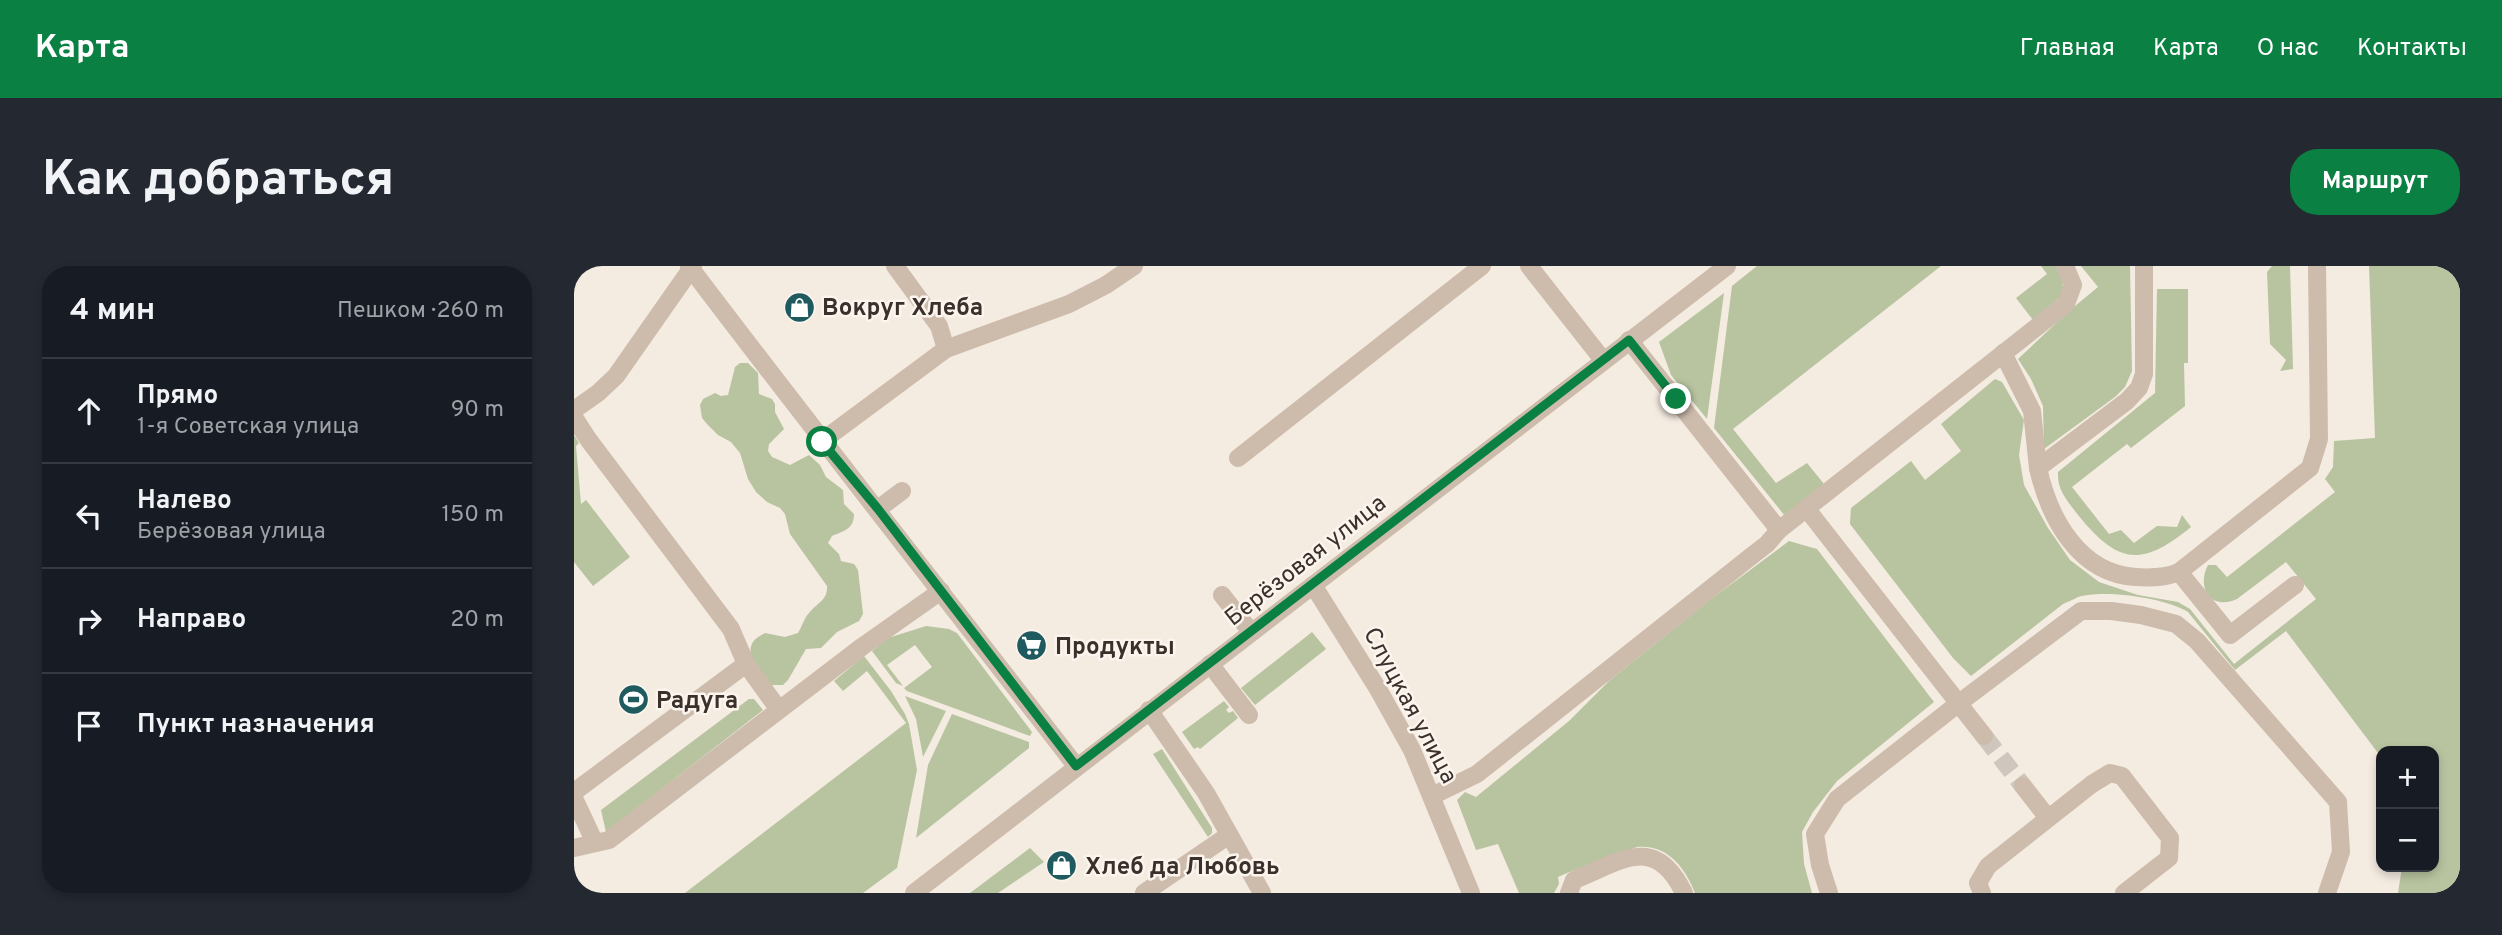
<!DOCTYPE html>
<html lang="ru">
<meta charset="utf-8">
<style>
body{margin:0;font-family:Overpass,sans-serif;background:#242831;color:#f1f3f6}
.controls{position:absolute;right:21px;bottom:21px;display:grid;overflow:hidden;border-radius:14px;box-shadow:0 4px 10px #0003}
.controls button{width:63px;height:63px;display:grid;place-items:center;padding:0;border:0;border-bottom:2px solid #363941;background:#171b24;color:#f1f3f6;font:35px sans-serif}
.stop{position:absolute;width:21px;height:21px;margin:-16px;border:5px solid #0b8043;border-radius:50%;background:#fff}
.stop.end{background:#0b8043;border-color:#fff;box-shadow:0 2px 7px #0008}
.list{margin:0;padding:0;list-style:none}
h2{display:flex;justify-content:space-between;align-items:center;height:91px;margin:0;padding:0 28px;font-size:30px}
h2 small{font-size:23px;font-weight:400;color:#9ea1a6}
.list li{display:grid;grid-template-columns:46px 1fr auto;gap:21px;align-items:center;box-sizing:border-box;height:105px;padding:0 28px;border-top:2px solid #363941}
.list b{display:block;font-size:26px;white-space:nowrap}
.list p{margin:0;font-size:23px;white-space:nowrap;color:#9ea1a6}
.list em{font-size:23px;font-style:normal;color:#9ea1a6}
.icon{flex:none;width:38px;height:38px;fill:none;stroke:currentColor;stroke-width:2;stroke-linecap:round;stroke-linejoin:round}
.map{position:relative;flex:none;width:1886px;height:627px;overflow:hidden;border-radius:28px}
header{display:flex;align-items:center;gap:42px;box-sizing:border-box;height:98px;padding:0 35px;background:#0b8043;color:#fff}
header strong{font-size:33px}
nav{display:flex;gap:38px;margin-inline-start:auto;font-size:24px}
.intro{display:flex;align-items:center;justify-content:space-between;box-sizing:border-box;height:168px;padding:0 42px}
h1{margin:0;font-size:49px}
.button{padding:18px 32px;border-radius:28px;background:#0b8043;color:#fff;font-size:24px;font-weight:700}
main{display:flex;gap:42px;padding:0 42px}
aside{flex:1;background:#171b24;border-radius:28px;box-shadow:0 4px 10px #0003}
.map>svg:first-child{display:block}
.green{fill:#b8c4a0}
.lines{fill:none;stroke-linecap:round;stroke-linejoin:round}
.minor-tunnel{stroke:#cfc6bd;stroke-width:18;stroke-dasharray:18 9;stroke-linecap:butt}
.minor{stroke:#cdbbac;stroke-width:18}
.route{stroke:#0b8043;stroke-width:9}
.labels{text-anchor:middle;stroke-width:5;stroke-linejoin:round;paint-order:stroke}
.poi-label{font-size:24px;font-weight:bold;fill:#3b302b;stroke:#fbf5ee;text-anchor:start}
.street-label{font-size:24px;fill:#3b302b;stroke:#fbf5ee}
</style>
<header>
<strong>Карта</strong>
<nav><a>Главная</a><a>Карта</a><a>О нас</a><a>Контакты</a></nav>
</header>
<div class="intro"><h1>Как добраться</h1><a class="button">Маршрут</a></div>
<main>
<aside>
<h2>4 мин<small>Пешком · 260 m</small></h2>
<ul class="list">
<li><svg class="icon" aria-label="ahead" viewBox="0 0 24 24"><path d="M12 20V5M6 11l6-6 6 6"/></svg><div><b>Прямо</b><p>1-я Советская улица</p></div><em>90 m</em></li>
<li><svg class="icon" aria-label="left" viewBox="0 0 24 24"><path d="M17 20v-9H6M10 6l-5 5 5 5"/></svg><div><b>Налево</b><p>Берёзовая улица</p></div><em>150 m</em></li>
<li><svg class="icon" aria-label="right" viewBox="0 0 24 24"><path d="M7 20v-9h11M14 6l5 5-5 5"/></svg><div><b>Направо</b></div><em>20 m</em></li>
<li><svg class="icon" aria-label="arrive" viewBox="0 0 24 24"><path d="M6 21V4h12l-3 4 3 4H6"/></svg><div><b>Пункт назначения</b></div></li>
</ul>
</aside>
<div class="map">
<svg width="1886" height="627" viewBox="0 0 1886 627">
<rect width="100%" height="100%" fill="#f4ebe1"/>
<g class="green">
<path d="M 1183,0 L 1367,0 L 1159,163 L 1202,217 L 1233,197 L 1250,218 L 1211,250 L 1140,162 L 1158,20 Z"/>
<path d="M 1467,0 L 1486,0 L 1490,28 L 1459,54 L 1442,32 L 1473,8 Z"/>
<path d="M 1507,0 L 1556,0 L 1558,105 L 1551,121 L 1541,131 L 1470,183 L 1469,140 L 1457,113 L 1444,93 L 1495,45 L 1524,21 Z"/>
<path d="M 1698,0 L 1716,0 L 1719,103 L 1706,105 L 1712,94 L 1696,78 L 1693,6 Z"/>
<path d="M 1795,0 L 1886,0 L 1886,627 L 1824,627 L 1828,601 L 1860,601 L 1860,485 L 1807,485 L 1807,491 L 1712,365 L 1661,404 L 1614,346 C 1592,332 1529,323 1504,331 C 1500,333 1494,336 1489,338 L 1397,410 L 1379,392 L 1276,258 L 1277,242 L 1337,195 L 1351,214 L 1387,185 L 1367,158 L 1421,113 L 1428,116 L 1450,154 L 1445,189 L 1450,219 L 1474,262 L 1496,294 L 1525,316 L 1564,329 L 1604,336 L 1616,343 L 1660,398 L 1742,333 L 1712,296 L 1663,333 C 1637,345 1622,322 1634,299 L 1642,299 L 1653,311 L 1761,226 L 1751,213 L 1759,201 L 1760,175 L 1801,172 Z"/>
<path d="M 1583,23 L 1614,23 L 1614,97 L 1610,97 L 1611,140 L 1557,182 L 1553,178 L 1498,221 L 1535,268 L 1547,264 L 1560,277 L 1583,260 L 1603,261 L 1608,249 L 1617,261 C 1567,302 1544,298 1504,249 C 1493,234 1483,225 1484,206 L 1581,127 Z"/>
<path d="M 1150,27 L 1133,153 L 1097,109 L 1085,76 Z"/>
<path d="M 166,97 L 174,97 L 184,107 L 185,128 L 198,133 L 201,138 L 201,146 L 210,163 L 195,178 L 194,185 L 198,191 L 216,199 L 235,189 L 246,199 L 252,211 L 269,224 L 270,238 L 280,248 C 280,263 270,265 258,270 L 254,277 L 265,288 L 267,295 L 280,298 L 284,304 L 289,348 L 285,355 L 263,366 L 247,382 L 232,383 L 214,414 L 209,419 L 194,419 C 186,410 172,389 178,378 C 180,373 186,370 191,367 L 211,371 L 224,367 C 228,361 230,352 235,347 C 243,337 254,334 253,320 L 216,268 L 211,248 L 206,242 L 193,236 L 182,226 L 174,213 L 166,187 L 157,176 L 144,169 L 133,158 L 128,152 L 126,139 L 129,133 L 141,127 L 147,130 L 154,129 L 161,101 Z"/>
<path d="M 0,169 L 5,177 L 2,180 L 7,238 L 12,234 L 56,291 L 19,320 L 0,296 Z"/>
<path d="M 1215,275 L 1243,283 L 1360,436 L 1263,515 L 1239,546 L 1228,566 L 1230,598 L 1238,627 L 1121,627 C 1111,601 1093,578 1063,581 L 993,607 L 984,611 L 985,618 L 980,627 L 945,627 L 924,578 L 902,584 L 883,534 L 891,526 L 902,531 L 995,455 L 1036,414 L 1136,334 Z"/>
<path d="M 352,360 L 375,363 L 383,367 L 458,466 L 456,470 L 333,425 L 330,422 L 358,401 L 341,379 L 313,399 L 329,420 L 322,417 L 298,385 L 314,372 Z"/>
<path d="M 738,366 L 752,383 L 681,439 L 667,422 Z"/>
<path d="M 290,390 L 317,425 L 331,448 L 335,458 L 343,504 L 323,602 L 289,627 L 111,627 L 332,457 L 293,405 L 269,425 L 260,415 Z"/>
<path d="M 331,430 L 372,445 L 349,491 L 342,453 Z"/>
<path d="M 175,433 L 180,433 L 189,444 L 32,566 L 27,544 Z"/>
<path d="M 650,435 L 655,441 L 652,444 L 655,447 L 659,445 L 664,452 L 626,483 L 624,481 L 620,483 L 608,466 Z"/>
<path d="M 378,448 L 455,476 L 455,482 L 342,572 L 354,499 Z"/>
<path d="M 588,483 L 638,562 L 638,567 L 634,571 L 579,488 Z"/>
<path d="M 456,582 L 470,596 L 424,627 L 396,627 Z"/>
</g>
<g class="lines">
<path class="minor-tunnel" d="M 1410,470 L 1449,520"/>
<g class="minor">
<path d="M 115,0 C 242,168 373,333 502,500"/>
<path d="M 321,0 L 365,60 L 372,83"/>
<path d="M 955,0 L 1029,94"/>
<path d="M 1570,0 L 1570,108 L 1565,122 L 1553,135 L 1464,202 C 1475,252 1505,308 1562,311 C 1577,312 1591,312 1605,306 L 1736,202 L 1745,173 L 1743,0"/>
<path d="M 1055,74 L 1205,264"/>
<path d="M 1429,87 L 1458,145 L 1464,202"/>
<path d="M 0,144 L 24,127 L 42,110 L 119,0"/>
<path d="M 0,151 L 14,173 L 157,363 L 172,398 L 205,444"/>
<path d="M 248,175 L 372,83 L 495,38 L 532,19 L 560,0"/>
<path d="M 664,192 L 908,0"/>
<path d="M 1232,242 L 1410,470"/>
<path d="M 304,243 L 328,225"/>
<path d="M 1605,306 L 1656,369 L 1721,319"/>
<path d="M 739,319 L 804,423 L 838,484 L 897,627"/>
<path d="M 648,329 L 677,366"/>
<path d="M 636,398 L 675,449"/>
<path d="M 575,444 L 632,527 L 688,627"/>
<path d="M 1449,520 L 1474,552"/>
<path d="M 0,526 L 172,398"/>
<path d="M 858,530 L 903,508 L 1175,292 L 1193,278 L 1205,264 L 1492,38 L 1499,19 L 1491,0"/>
<path d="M 0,532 L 21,577"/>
<path d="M 0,582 L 35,574 L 289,380 L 367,325"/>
<path d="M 340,627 L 1153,0"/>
<path d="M 570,627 L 655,569"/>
<path d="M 995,627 L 1000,614 C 1048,595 1081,567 1110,627"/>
<path d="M 1255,627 L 1246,599 L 1241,568 L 1263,533 L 1385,437 L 1507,345 L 1537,345 L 1567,349 L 1602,358 L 1623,375 L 1764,536 L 1767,586 L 1753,627"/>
<path d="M 1408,627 L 1404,617 L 1414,600 L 1518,518 L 1536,507 L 1548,510 L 1596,572 L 1595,592 L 1550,627"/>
</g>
</g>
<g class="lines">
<path class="route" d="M 248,176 L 304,243 L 502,500 L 1055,74 L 1102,133"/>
</g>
<defs>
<symbol id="shop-disc" viewBox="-11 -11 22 22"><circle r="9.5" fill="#1f5a5e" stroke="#fbf5ee"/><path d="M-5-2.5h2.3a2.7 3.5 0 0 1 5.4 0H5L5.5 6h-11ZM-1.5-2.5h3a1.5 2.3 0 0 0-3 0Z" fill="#fff"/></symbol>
<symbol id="supermarket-disc" viewBox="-11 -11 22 22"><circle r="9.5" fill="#1f5a5e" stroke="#fbf5ee"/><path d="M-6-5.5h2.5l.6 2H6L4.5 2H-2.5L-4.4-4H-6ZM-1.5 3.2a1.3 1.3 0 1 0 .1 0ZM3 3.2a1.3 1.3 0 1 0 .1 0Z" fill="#fff"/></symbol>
<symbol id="stadium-disc" viewBox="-11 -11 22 22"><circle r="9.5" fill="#1f5a5e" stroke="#fbf5ee"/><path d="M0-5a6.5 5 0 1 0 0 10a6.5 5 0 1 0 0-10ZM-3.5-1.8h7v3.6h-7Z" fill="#fff"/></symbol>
</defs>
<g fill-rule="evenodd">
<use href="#shop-disc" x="208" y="24" width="35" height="35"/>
<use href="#supermarket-disc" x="440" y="362" width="35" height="35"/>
<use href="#stadium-disc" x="42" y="416" width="35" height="35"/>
<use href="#shop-disc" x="470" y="582" width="35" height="35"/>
</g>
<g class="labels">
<g class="poi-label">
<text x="248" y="49">Вокруг Хлеба</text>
<text x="481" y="388">Продукты</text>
<text x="82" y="442">Радуга</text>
<text x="511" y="608">Хлеб да Любовь</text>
</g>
<g class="street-label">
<text transform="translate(731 294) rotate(-38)" y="8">Берёзовая улица</text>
<text transform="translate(837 439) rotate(62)" y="8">Слуцкая улица</text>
</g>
</g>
</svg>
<div class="controls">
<button>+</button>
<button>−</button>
</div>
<div class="stop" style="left:248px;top:176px"></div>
<div class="stop end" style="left:1102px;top:133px"></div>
</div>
</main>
